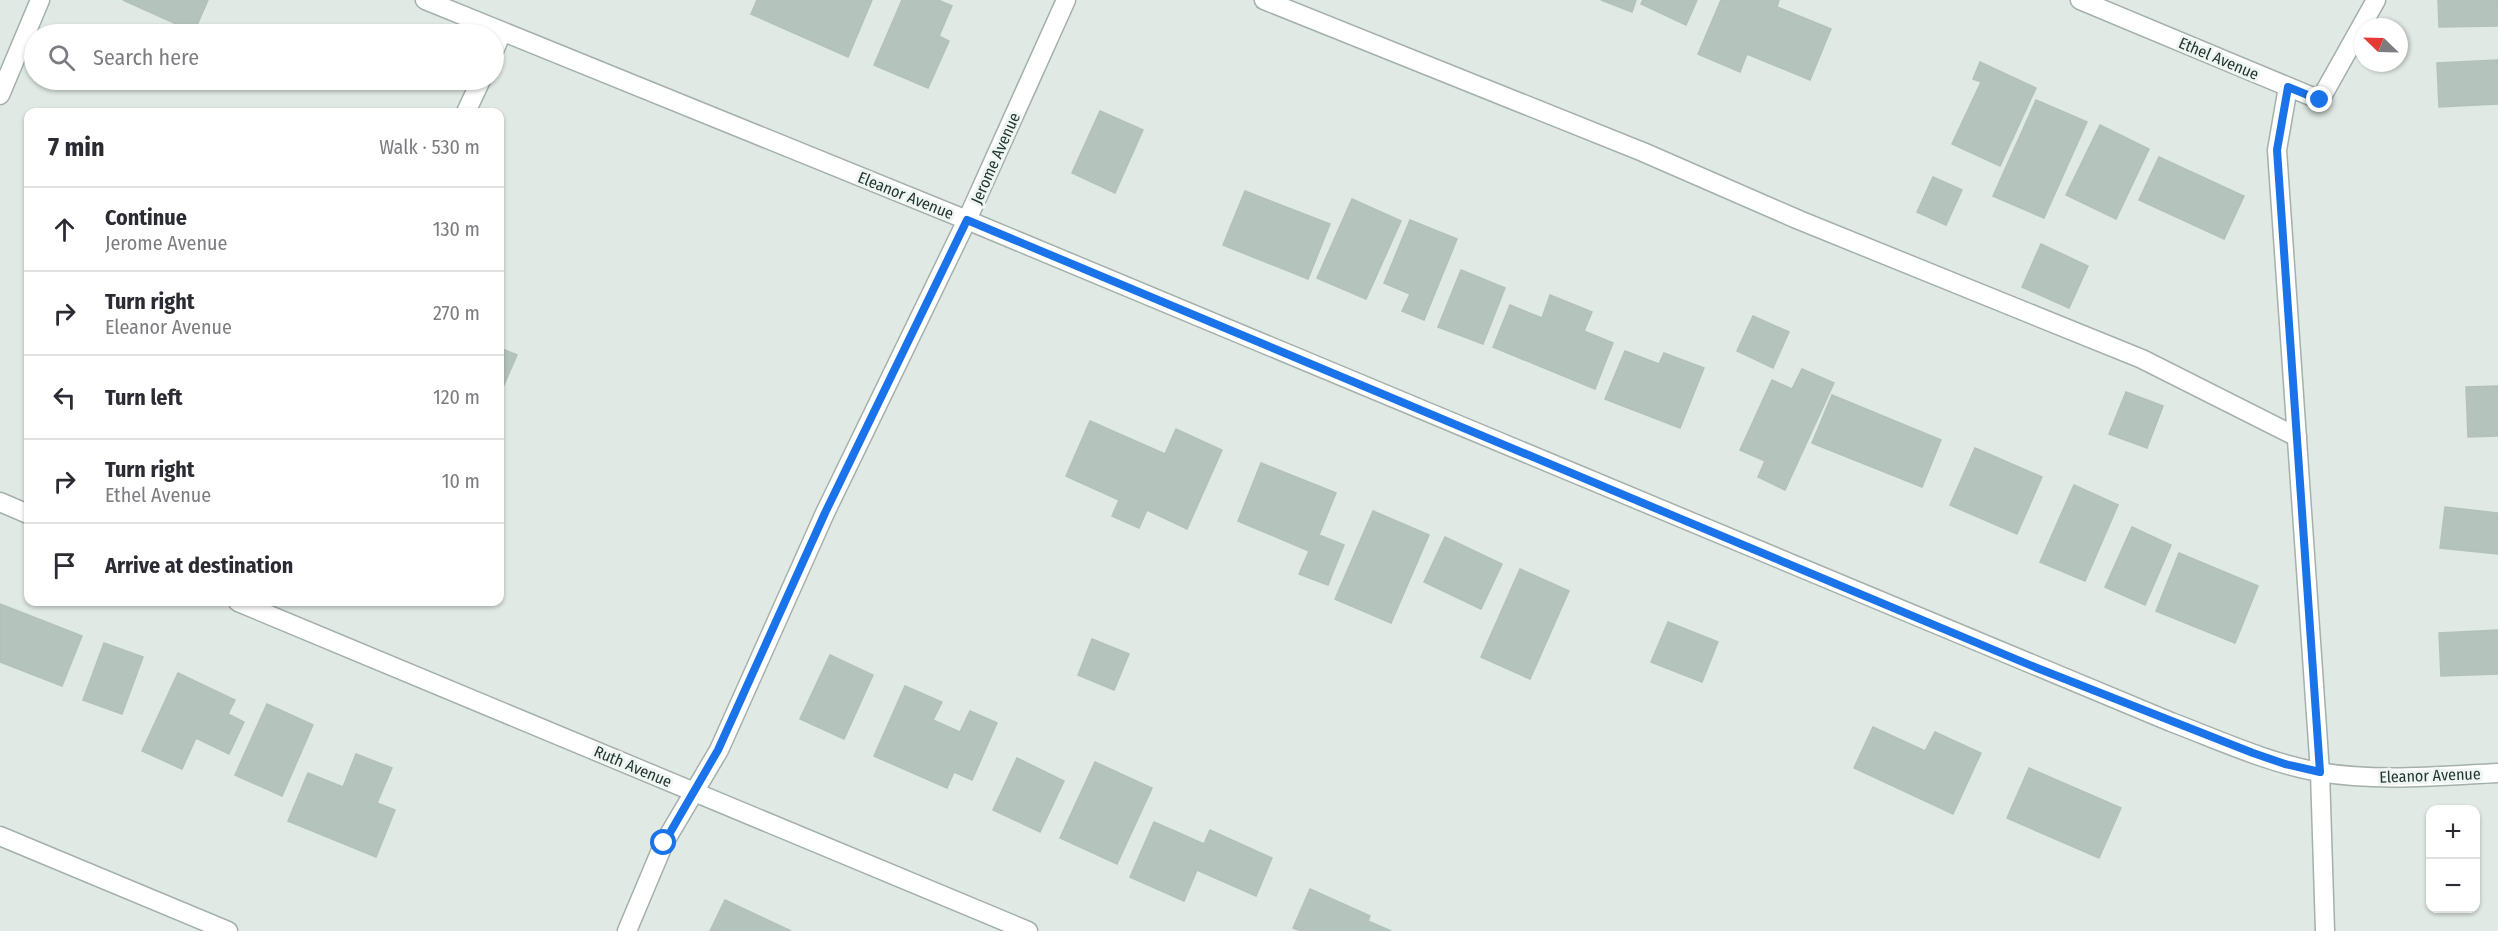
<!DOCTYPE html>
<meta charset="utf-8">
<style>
body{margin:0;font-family:"Fira Sans Condensed",sans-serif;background:#f2f2f3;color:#2b2b33}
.controls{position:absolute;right:18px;bottom:18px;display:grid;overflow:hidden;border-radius:12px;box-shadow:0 2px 4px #0004}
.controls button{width:54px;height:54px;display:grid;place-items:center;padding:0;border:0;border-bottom:2px solid #e1e1e2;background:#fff;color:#2b2b33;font:30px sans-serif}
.compass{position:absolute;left:2354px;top:18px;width:54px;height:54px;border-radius:50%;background:#fff;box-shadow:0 2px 4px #0004;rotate:293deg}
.stop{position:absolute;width:18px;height:18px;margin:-14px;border:4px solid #1a73e8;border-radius:50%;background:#fff}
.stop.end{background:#1a73e8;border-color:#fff;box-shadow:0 2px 6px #0008}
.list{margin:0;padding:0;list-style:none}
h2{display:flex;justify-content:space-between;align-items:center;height:78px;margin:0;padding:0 24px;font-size:26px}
h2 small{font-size:20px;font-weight:400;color:#7c7c81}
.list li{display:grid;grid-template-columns:39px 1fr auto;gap:18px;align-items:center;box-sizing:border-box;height:84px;padding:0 24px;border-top:2px solid #e1e1e2}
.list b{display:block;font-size:22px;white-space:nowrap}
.list p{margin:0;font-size:20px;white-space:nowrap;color:#7c7c81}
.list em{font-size:20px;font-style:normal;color:#7c7c81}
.icon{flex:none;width:33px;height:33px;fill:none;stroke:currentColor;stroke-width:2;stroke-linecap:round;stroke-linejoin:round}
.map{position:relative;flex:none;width:2498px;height:931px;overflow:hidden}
.search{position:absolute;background:#fff;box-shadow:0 2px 4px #0004;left:24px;top:24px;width:480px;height:66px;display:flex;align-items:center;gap:15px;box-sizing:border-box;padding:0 21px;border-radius:33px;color:#7c7c81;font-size:22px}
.panel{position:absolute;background:#fff;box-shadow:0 2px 4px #0004;left:24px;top:108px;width:480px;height:498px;border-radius:12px}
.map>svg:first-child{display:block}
.building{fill:#b5c3bd;stroke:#b3c1bb;stroke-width:1.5}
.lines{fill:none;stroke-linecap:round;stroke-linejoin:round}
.lane-casing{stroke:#a4b0ab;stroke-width:21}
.street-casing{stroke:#a4b0ab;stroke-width:21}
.lane{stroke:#fff;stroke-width:18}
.street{stroke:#fff;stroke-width:18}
.route{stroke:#1a73e8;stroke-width:8}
.labels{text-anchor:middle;stroke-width:6;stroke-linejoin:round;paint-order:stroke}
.street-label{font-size:16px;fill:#233631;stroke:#eff6f2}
</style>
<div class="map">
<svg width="2498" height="931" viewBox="0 0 2498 931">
<rect width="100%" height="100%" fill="#e0e9e4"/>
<g class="building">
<path d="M 123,0 L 208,0 L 194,32 Z"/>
<path d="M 757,0 L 872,0 L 848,57 L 751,14 Z"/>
<path d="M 902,0 L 938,0 L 952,6 L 939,36 L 949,41 L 928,88 L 874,65 Z"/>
<path d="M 1601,0 L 1636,0 L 1632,12 Z"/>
<path d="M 1643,0 L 1697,0 L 1686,25 L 1641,4 Z"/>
<path d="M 1721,0 L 1779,0 L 1777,7 L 1831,29 L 1810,80 L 1747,54 L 1740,72 L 1698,54 Z"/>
<path d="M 2438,0 L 2498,0 L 2498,26 L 2439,27 Z"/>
<path d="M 2498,60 L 2498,104 L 2439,107 L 2437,63 Z"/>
<path d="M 1980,62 L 2036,88 L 2000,166 L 1952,144 L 1981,82 L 1973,79 Z"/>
<path d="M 2036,100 L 2087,122 L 2044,218 L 1993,196 Z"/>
<path d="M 1100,111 L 1143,130 L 1115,193 L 1072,173 Z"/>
<path d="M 2100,125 L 2149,149 L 2116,219 L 2066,195 Z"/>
<path d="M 2159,157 L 2244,196 L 2224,239 L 2139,200 Z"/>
<path d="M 1933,177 L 1962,190 L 1946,225 L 1917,212 Z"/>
<path d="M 1245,191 L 1330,224 L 1308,279 L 1223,245 Z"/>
<path d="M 1352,199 L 1401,221 L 1366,299 L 1317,278 Z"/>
<path d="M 1410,220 L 1457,239 L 1424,320 L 1402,311 L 1410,294 L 1384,283 Z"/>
<path d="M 2041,244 L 2088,266 L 2069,308 L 2022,287 Z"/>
<path d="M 1461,270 L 1505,288 L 1483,344 L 1438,327 Z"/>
<path d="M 1550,295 L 1592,312 L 1584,331 L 1613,343 L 1595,389 L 1493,347 L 1510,305 L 1542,318 Z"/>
<path d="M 1753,316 L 1789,332 L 1773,368 L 1737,351 Z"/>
<path d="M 500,348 L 517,355 L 500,394 Z"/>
<path d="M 1625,351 L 1659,364 L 1664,353 L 1704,368 L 1680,428 L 1605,399 Z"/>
<path d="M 1802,369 L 1834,383 L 1785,490 L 1758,477 L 1765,461 L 1740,450 L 1772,380 L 1792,389 Z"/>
<path d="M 2498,386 L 2498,436 L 2468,437 L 2466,387 Z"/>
<path d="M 2126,392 L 2163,406 L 2147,448 L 2109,434 Z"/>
<path d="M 1832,395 L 1941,440 L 1922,487 L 1812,443 Z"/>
<path d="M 1090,421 L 1165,454 L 1176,429 L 1222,450 L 1187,529 L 1147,510 L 1139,528 L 1112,516 L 1119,500 L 1066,476 Z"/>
<path d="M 1975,448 L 2042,477 L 2017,534 L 1950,505 Z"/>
<path d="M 1261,463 L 1336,493 L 1319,535 L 1344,545 L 1328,585 L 1299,574 L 1309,551 L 1238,521 Z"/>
<path d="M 2074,485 L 2118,505 L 2085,581 L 2040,562 Z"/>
<path d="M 2445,507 L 2498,513 L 2498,554 L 2440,548 Z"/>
<path d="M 1373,511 L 1429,535 L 1391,623 L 1335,599 Z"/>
<path d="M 2132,527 L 2171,545 L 2145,605 L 2105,587 Z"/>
<path d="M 1445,537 L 1502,564 L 1481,609 L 1424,582 Z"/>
<path d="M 2179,553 L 2258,586 L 2235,643 L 2156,611 Z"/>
<path d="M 1520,569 L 1569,591 L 1530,679 L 1481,657 Z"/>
<path d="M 0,604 L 82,636 L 62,686 L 0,662 Z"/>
<path d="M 1668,622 L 1718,642 L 1702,682 L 1651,662 Z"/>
<path d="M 2498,630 L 2498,674 L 2441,676 L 2439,633 Z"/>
<path d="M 1092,639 L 1129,654 L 1114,690 L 1078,675 Z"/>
<path d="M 104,643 L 143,657 L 122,714 L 83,700 Z"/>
<path d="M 830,655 L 873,675 L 844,739 L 800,719 Z"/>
<path d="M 178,673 L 235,700 L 228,714 L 244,722 L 229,754 L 196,738 L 182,769 L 142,751 Z"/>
<path d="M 905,686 L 942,702 L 933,720 L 960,732 L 970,711 L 997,723 L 972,780 L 954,772 L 947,788 L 874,756 Z"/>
<path d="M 267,704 L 313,725 L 282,796 L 235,775 Z"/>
<path d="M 1873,727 L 1925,751 L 1935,732 L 1981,753 L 1953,814 L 1854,768 Z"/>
<path d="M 356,754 L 392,768 L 377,803 L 395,810 L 376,857 L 288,821 L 308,773 L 343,787 Z"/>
<path d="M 1017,758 L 1064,781 L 1040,832 L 993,810 Z"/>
<path d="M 1095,762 L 1152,788 L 1117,864 L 1060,838 Z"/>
<path d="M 2029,768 L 2121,808 L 2099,858 L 2007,818 Z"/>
<path d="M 1154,822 L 1204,844 L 1210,830 L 1272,858 L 1256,896 L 1197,870 L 1184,901 L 1130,877 Z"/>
<path d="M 1310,889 L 1370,916 L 1368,921 L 1391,931 L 1301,931 L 1293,928 Z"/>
<path d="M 725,900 L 791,931 L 710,931 Z"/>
</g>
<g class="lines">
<defs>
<g id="lane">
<path d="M 1264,0 L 1643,152 L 1799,220 L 2142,359 L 2297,437"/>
<path d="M 2288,87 L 2277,150 L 2320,772 L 2325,931"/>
<path d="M 0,836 L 228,931"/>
</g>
<g id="street">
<path d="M 425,0 L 967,220 L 2171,722 C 2219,740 2268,763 2319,772 C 2378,782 2438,776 2498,773"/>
<path d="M 2080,0 L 2320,100 L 2376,0"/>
<path d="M 494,51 L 502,32"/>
<path d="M 0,95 L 40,0"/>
<path d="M 466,112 L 481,80"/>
<path d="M 0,502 L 28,514"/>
<path d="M 238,602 L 1028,931"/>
<path d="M 627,931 L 664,843 L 719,750 L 825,513 L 967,220 L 1066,0"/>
</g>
</defs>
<use href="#lane" class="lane-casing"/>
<use href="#street" class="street-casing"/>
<use href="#lane" class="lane"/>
<use href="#street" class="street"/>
</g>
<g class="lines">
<path class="route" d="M 664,843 L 718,750 L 825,513 L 967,220 L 2037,668 L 2253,753 L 2285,764 L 2320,772 L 2277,150 L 2288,87 L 2320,100"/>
</g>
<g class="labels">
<g class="street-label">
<text transform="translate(2219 58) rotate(23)" y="6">Ethel Avenue</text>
<text transform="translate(995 158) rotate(-66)" y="6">Jerome Avenue</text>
<text transform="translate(906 195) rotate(22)" y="6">Eleanor Avenue</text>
<text transform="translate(633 766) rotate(23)" y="6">Ruth Avenue</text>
<text transform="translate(2430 775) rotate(-2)" y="6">Eleanor Avenue</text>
</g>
</g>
</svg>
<div class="controls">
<button>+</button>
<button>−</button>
</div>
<svg class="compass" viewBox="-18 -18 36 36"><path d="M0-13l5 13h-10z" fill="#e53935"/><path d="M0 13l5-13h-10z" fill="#7c7c81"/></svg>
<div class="stop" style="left:664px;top:843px"></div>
<div class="stop end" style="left:2320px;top:100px"></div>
<div class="search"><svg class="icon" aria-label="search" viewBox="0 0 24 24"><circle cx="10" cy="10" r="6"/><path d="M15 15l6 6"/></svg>Search here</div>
<section class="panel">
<h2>7 min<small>Walk · 530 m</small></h2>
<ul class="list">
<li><svg class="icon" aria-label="ahead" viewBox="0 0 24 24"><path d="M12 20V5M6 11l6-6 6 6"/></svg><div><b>Continue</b><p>Jerome Avenue</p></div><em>130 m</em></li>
<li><svg class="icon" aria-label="right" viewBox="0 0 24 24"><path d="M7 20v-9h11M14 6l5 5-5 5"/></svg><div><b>Turn right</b><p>Eleanor Avenue</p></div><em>270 m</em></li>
<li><svg class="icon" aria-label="left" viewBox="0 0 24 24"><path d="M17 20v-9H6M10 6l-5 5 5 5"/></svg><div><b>Turn left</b></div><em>120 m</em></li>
<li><svg class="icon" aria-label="right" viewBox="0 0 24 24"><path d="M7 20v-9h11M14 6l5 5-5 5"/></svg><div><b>Turn right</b><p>Ethel Avenue</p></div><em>10 m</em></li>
<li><svg class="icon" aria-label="arrive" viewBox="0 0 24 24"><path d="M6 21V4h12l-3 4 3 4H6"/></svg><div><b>Arrive at destination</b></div></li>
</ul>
</section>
</div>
